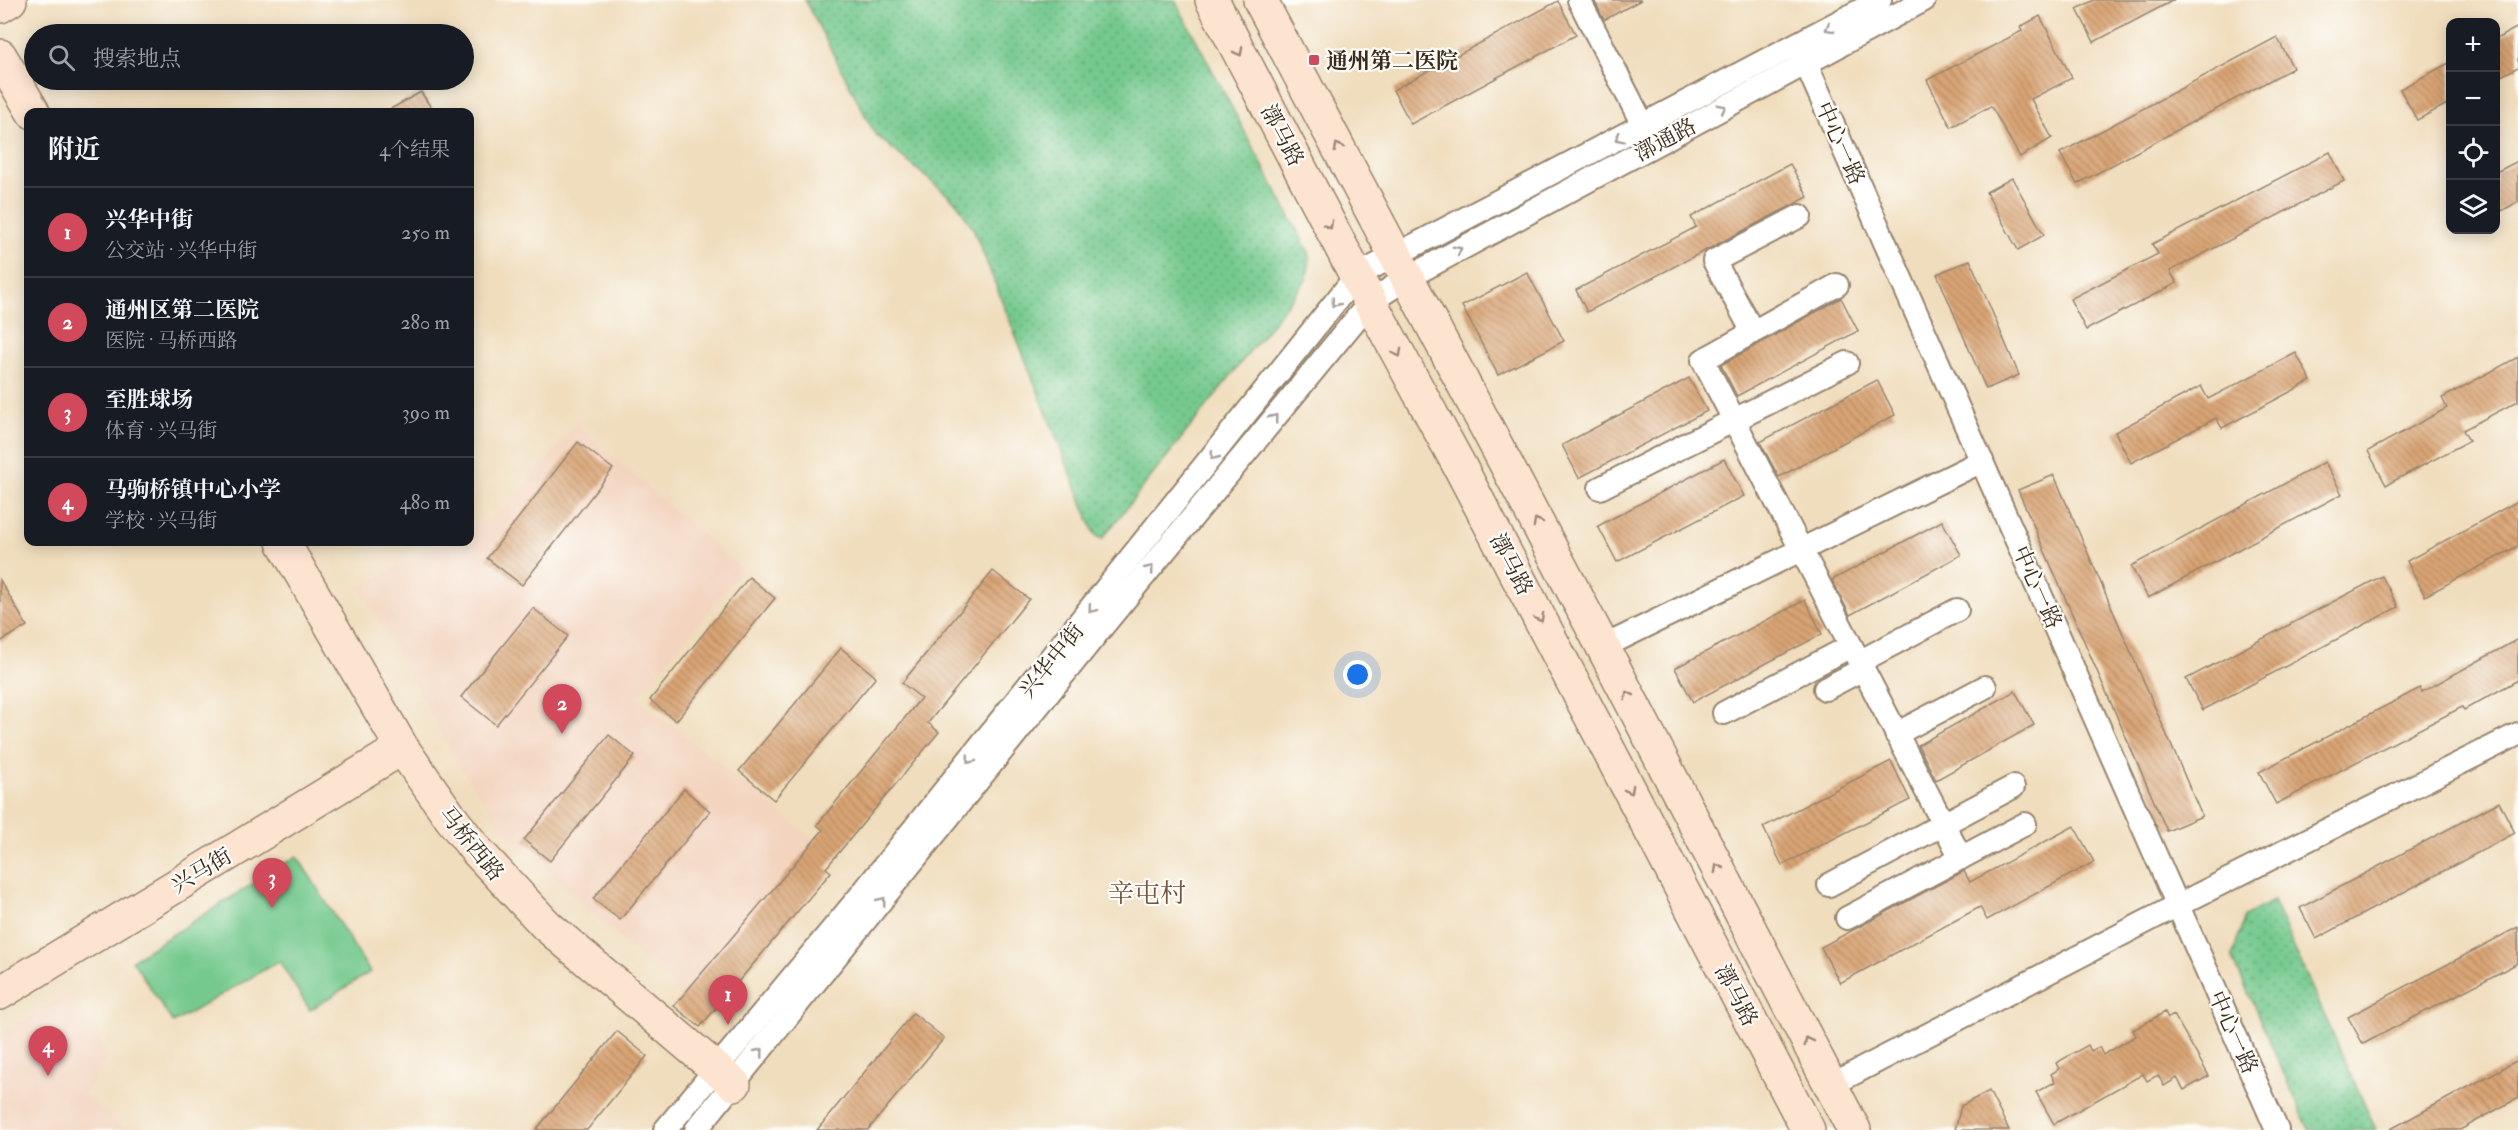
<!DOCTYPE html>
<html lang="zh">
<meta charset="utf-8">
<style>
body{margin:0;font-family:"IM FELL Double Pica","Noto Serif SC",serif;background:#242831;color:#f1f3f6}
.controls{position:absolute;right:18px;top:18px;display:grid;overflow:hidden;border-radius:12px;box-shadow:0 3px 15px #0003}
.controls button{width:54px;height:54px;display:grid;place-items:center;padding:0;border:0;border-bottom:2px solid #363941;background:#171b24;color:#f1f3f6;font:30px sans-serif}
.you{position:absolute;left:1358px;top:675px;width:21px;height:21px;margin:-15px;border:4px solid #fff;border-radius:50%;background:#1a73e8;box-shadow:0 0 0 9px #1a73e833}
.badge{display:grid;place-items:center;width:39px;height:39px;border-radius:50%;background:#d1495b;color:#fff;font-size:20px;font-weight:700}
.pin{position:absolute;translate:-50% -50px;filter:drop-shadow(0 2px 3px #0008)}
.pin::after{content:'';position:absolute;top:32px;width:21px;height:18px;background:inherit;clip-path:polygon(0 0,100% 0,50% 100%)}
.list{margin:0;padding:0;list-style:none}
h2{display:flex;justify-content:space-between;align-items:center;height:78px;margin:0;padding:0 24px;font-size:26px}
h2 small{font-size:20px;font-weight:400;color:#9ea1a6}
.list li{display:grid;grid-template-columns:39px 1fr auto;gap:18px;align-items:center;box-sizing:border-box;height:90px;padding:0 24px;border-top:2px solid #363941}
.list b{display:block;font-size:22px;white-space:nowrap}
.list p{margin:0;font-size:20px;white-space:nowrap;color:#9ea1a6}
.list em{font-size:20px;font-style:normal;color:#9ea1a6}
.icon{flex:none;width:33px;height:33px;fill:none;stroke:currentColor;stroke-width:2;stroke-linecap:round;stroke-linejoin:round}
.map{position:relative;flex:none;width:2518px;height:1130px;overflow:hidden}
.search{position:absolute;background:#171b24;box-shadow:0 3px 15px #0003;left:24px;top:24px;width:450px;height:66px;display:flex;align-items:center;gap:15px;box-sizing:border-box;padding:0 21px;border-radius:33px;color:#9ea1a6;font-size:22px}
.panel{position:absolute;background:#171b24;box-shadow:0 3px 15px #0003;left:24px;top:108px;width:450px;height:438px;border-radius:12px}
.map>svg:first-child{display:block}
.built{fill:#f3d4bf}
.park{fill:url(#park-dots);stroke:#587a56;stroke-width:1.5}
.garden{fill:#74c98e;stroke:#587a56;stroke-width:1.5}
.building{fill:url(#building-back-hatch)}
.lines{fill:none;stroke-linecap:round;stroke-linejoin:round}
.street-casing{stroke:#96846e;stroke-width:26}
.secondary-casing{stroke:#96846e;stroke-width:36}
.street{stroke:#fff;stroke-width:22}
.secondary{stroke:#fde4d1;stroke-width:33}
.oneway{stroke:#a79f9a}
.oneway2{stroke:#9c8778}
.poi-dot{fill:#d1495b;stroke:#fdfcf7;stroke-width:2}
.labels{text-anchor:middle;stroke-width:4.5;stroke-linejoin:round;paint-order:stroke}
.poi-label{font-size:22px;font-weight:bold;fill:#3b2a1e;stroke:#fdfcf7;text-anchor:start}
.street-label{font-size:22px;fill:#3b2a1e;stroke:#fdfcf7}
.quarter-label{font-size:26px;fill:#72553c;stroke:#fdfcf7}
</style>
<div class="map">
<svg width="2518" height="1130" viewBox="0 0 2518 1130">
<defs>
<pattern id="park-dots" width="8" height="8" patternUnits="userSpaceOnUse" patternTransform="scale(1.5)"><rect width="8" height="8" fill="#74c98e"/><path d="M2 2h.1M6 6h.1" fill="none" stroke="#60a373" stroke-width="1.8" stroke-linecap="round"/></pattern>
<pattern id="building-back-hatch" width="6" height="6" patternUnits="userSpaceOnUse" patternTransform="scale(1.5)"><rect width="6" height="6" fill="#d9a475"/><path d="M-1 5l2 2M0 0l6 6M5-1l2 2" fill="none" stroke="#b1865f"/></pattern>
</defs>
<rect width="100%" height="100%" fill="#fdfcf7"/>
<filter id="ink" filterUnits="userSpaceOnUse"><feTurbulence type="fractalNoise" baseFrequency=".0167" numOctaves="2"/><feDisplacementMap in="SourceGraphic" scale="12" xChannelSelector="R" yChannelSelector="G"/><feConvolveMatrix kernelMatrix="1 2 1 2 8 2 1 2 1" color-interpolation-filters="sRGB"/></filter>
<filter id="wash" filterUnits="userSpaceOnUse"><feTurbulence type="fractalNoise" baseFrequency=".008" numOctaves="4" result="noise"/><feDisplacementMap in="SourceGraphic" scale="24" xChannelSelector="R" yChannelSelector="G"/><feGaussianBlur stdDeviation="1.35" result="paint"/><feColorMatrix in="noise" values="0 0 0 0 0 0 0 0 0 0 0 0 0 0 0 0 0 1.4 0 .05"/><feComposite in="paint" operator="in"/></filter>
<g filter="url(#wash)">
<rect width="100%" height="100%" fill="#f0ddbd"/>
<g class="built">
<path d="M 576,424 L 742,570 L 637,698 L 837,858 L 704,1016 L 504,831 L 463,771 L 359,586 L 444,542 L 470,542 L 470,528 L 507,508 Z"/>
<path d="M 70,991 L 108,1056 L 85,1095 L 126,1130 L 0,1130 L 0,1035 Z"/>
</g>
<g class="park">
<path d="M 805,0 L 1175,0 L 1310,255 L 1307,279 L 1102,539 L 1095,535 L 973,228 L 957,203 L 875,134 Z"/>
<path d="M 2273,901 L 2376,1130 L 2309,1130 L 2232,957 L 2245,916 Z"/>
</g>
<path class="garden" d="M 297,856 L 370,972 L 310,1010 L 279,961 L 173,1023 L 132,960 Z"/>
<g id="blocks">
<g class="building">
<path d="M 1594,0 L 1641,0 L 1604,20 Z"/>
<path d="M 2094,0 L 2174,0 L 2094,42 L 2077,9 Z"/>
<path d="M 1558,1 L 1576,35 L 1411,124 L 1393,90 Z"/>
<path d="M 2040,16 L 2072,78 L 2031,99 L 2052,138 L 2020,157 L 1991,106 L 1951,127 L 1927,80 L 2022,31 L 2020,27 Z"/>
<path d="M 2518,27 L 2518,67 L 2496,79 L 2496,39 Z"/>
<path d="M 2277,37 L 2293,68 L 2077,184 L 2060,153 Z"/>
<path d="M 2451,62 L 2451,102 L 2417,120 L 2400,89 Z"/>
<path d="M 421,92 L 434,112 L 385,112 Z"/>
<path d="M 2330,152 L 2344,181 L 2170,271 L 2177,283 L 2086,330 L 2070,299 L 2158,254 L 2152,244 Z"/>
<path d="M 2518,161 L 2518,202 L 2496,214 L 2496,172 Z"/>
<path d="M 1790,164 L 1808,197 L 1587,312 L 1576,290 L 1696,227 L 1691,217 Z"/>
<path d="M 2012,178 L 2044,235 L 2018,250 L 1986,192 Z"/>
<path d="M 1970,260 L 2019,375 L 1986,389 L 1937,274 Z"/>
<path d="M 1527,272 L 1564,341 L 1498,375 L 1462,306 Z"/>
<path d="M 1841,298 L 1858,331 L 1737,396 L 1721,365 Z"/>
<path d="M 2296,353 L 2311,381 L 2222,428 L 2216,418 L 2131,463 L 2115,432 L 2201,386 L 2208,399 Z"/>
<path d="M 2518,357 L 2518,401 L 2463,430 L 2469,441 L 2386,485 L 2368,451 L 2447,408 L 2442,398 Z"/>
<path d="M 1689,378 L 1707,411 L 1579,478 L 1562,445 Z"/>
<path d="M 1877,380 L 1895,415 L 1779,477 L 1760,442 Z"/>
<path d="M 578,442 L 613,469 L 522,585 L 487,558 Z"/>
<path d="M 1724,459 L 1744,496 L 1617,562 L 1598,526 Z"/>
<path d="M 2325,462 L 2342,494 L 2148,598 L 2131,566 Z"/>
<path d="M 2054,475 L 2202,816 L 2167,831 L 2018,490 Z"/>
<path d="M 2518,501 L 2518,546 L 2425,596 L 2407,561 Z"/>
<path d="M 1942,521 L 1961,555 L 1850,615 L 1832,580 Z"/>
<path d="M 993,571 L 1029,599 L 928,723 L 939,732 L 826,868 L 831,872 L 700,1027 L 674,1006 L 823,830 L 817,825 L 921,698 L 902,683 Z"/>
<path d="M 2382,576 L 2398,607 L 2203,710 L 2186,679 Z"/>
<path d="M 749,577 L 775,598 L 676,721 L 650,700 Z"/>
<path d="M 0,580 L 27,626 L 0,642 Z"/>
<path d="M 1805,600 L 1822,634 L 1693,702 L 1675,668 Z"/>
<path d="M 533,608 L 568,636 L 496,725 L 461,697 Z"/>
<path d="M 2518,639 L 2518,680 L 2464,710 L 2462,707 L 2276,804 L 2259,772 L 2420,688 L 2422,692 Z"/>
<path d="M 841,648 L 876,677 L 774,800 L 739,771 Z"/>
<path d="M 2015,691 L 2034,725 L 1936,780 L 1918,745 Z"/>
<path d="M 609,735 L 635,756 L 550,861 L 524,840 Z"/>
<path d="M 1891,761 L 1910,800 L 1782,865 L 1763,827 Z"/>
<path d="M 684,789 L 710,811 L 620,920 L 593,899 Z"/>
<path d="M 2499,802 L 2515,833 L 2316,939 L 2300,908 Z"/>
<path d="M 2074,826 L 2094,862 L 1987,920 L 1980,907 L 1840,983 L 1821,947 L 1964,871 L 1970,882 Z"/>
<path d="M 2518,927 L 2518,963 L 2363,1044 L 2348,1017 Z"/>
<path d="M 2165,1012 L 2168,1018 L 2174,1015 L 2209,1076 L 2184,1090 L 2177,1078 L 2164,1086 L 2158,1075 L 2147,1081 L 2143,1074 L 2054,1124 L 2036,1092 L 2055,1082 L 2051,1074 L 2059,1069 L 2056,1063 L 2088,1045 L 2091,1051 L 2099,1047 L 2103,1055 L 2136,1036 L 2133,1030 Z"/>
<path d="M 913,1013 L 944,1038 L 868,1130 L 817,1130 Z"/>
<path d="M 617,1031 L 647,1056 L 587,1130 L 536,1130 Z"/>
<path d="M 2518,1060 L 2518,1098 L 2460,1130 L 2389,1130 Z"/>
<path d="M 1989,1091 L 2009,1130 L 1955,1130 L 1961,1106 Z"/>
</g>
</g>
</g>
<g filter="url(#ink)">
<use href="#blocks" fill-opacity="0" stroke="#96846e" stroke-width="1.5"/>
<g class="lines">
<defs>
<g id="street">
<path d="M 1579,0 L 1643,125"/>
<path d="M 1800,50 L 2277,1130"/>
<path d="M 1837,285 L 1703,360 L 1961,858"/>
<path d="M 1753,332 L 1714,261 L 1800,216"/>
<path d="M 1600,488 L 1847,363"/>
<path d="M 1603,647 L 1982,461"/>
<path d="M 1859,662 L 1957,610"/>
<path d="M 1825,689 L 1863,669"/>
<path d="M 1724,713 L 1851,646"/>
<path d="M 1896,734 L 1985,687"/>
<path d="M 1829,885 L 2013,787"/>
<path d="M 1847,918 L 2025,824"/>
<path d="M 1831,1085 L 2178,905 L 2518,734"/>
<path d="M 665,1130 L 860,896 L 1356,276 L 1880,0"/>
<path d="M 696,1130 L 1102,627 L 1370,302 L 1407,278 L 1924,0"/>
</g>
<g id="secondary">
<path d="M 1212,0 L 1370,302 L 1459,465 L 1808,1130"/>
<path d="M 1260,0 L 1603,647 L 1854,1130"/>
<path d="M 0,6 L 10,0"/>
<path d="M 0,56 L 33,112"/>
<path d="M 283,542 L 402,748 L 451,818 L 476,850 L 547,926 L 734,1084"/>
<path d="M 0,993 L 402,748"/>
</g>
</defs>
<use href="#street" class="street-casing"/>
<use href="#secondary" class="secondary-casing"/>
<use href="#street" class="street"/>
<use href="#secondary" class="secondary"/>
</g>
<defs><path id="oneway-chevron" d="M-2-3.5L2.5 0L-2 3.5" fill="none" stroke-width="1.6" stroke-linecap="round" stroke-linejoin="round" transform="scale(1.5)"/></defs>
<g class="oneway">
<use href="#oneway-chevron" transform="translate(1829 28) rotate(151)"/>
<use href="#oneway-chevron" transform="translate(1722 108) rotate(-28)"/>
<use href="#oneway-chevron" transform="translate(1619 138) rotate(153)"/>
<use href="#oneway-chevron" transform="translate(1458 250) rotate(-28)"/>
<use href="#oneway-chevron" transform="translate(1335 303) rotate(129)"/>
<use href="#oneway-chevron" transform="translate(1274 418) rotate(-51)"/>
<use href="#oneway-chevron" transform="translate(1214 456) rotate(129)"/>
<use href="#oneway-chevron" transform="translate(1150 569) rotate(-51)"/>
<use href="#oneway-chevron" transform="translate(1092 609) rotate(129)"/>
<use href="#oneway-chevron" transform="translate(970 760) rotate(129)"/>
<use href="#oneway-chevron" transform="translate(882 901) rotate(-51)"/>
<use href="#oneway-chevron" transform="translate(760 1052) rotate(-51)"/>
</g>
<g class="oneway2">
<use href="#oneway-chevron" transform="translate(1239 52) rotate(62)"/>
<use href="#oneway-chevron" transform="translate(1338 147) rotate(-118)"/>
<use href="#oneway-chevron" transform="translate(1329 225) rotate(62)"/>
<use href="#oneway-chevron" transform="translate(1398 353) rotate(61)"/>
<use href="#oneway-chevron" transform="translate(1537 522) rotate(-118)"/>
<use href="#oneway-chevron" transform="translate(1540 618) rotate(62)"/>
<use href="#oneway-chevron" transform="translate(1628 695) rotate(-118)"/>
<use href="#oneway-chevron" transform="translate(1630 790) rotate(62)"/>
<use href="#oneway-chevron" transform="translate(1718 868) rotate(-118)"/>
<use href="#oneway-chevron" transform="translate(1808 1041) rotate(-118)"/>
</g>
</g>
<rect class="poi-dot" x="1308" y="54" width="12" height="12" rx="3"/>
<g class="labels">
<g class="poi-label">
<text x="1326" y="68">通州第二医院</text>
</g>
<g class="street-label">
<text transform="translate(1283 135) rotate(62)" y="8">漷马路</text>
<text transform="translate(1665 139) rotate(-28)" y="8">漷通路</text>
<text transform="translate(1841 143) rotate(66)" y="8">中心一路</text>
<text transform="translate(1512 564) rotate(62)" y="8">漷马路</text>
<text transform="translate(2038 587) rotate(66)" y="8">中心一路</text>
<text transform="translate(1051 660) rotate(-51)" y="8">兴华中街</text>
<text transform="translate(472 843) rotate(51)" y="8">马桥西路</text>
<text transform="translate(201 870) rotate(-31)" y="8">兴马街</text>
<text transform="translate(1737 995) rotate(62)" y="8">漷马路</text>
<text transform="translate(2234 1032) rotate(66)" y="8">中心一路</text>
</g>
<g class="quarter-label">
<text x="1147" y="902">辛屯村</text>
</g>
</g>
</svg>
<div class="controls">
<button>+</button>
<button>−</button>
<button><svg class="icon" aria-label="locate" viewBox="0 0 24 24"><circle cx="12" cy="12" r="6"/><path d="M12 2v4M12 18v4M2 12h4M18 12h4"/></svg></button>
<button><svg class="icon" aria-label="layers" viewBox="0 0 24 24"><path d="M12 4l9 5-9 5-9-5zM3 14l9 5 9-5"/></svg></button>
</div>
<div class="you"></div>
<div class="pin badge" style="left:728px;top:1025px">1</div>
<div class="pin badge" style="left:562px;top:734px">2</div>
<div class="pin badge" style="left:272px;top:908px">3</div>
<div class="pin badge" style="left:48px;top:1076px">4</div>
<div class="search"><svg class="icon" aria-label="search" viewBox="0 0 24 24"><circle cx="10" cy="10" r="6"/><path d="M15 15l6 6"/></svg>搜索地点</div>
<section class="panel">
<h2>附近<small>4个结果</small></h2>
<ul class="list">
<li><span class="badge">1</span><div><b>兴华中街</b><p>公交站 · 兴华中街</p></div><em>250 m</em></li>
<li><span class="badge">2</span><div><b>通州区第二医院</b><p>医院 · 马桥西路</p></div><em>280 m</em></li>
<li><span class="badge">3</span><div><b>至胜球场</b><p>体育 · 兴马街</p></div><em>390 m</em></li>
<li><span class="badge">4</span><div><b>马驹桥镇中心小学</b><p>学校 · 兴马街</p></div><em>480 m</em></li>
</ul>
</section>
</div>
